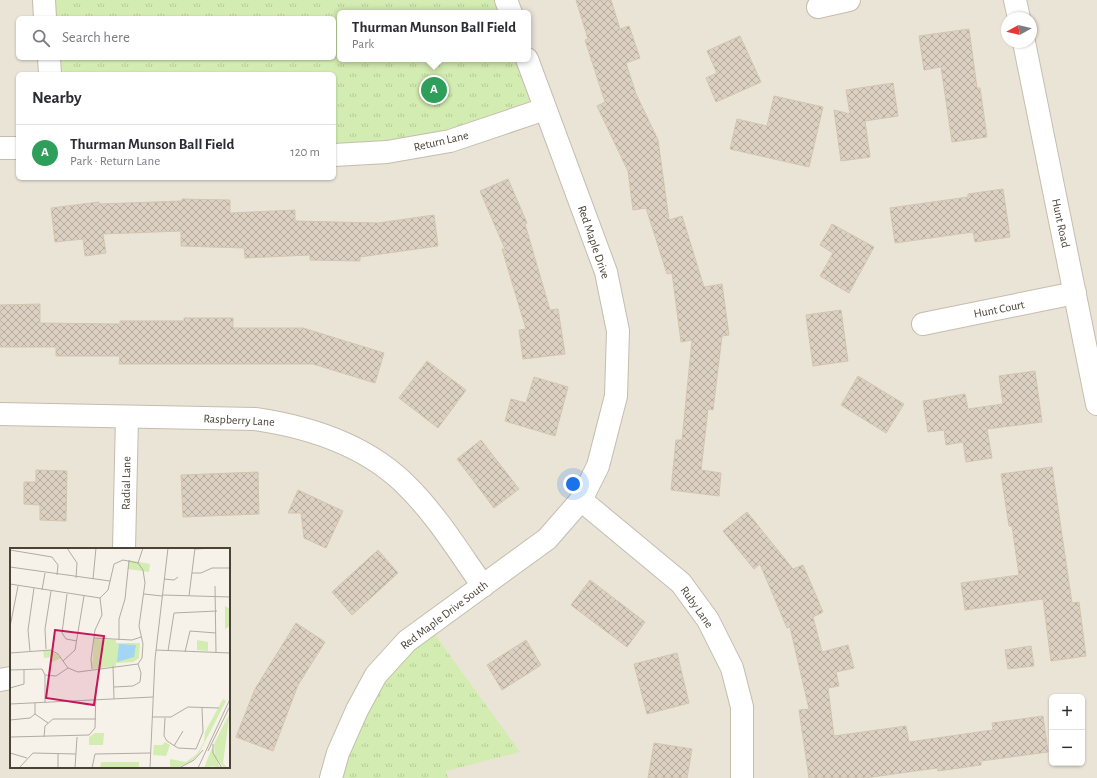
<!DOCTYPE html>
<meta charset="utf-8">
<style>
body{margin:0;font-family:"Alegreya Sans",sans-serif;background:#f2f2f3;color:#2b2b33}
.controls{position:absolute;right:12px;bottom:12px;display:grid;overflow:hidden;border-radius:6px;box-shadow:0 1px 3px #0004}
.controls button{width:36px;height:36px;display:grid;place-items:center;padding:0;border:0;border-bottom:1px solid #e1e1e2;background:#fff;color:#2b2b33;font:20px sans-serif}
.compass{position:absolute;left:1001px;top:12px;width:36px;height:36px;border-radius:50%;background:#fff;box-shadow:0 1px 3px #0004;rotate:262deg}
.you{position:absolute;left:573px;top:484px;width:14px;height:14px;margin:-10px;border:3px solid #fff;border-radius:50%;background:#1a73e8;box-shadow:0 0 0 6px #1a73e833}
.badge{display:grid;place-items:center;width:26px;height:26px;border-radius:50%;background:#1a73e8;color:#fff;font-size:13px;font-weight:700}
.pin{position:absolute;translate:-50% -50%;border:2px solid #fff;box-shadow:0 1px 4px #0006}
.popup{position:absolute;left:337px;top:10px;width:194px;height:52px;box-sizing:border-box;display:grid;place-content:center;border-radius:6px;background:#fff;filter:drop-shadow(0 1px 3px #0005);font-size:13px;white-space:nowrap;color:#7c7c81}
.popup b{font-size:15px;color:#2b2b33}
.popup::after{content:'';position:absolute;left:50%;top:100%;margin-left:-8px;border:8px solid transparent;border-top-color:#fff}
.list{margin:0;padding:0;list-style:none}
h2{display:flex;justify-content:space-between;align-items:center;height:52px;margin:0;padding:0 16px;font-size:17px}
h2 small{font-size:13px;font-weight:400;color:#7c7c81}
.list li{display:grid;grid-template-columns:26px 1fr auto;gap:12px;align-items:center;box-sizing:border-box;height:56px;padding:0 16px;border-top:1px solid #e1e1e2}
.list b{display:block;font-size:15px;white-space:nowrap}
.list p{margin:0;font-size:13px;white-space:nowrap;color:#7c7c81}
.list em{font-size:13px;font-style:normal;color:#7c7c81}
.icon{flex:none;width:22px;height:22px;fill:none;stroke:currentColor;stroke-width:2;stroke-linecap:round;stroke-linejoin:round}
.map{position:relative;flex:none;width:1097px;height:778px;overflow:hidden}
.search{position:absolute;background:#fff;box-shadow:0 1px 3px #0004;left:16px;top:16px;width:320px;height:44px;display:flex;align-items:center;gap:10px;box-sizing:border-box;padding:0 14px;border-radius:6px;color:#7c7c81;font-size:15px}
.panel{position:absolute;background:#fff;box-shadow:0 1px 3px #0004;left:16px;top:72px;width:320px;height:108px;border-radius:6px}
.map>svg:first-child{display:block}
.residential{fill:#eae4d7;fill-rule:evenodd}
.park{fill:url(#park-tufts)}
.building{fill:url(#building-cross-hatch);stroke:#d3c5b1}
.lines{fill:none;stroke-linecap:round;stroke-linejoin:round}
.minor-casing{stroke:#c5bcae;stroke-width:24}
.minor{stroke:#fff;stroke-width:22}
.labels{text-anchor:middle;stroke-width:3;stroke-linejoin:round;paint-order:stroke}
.street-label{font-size:12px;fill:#4a4237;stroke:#fff}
.inset-road{fill:none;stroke:#b1aca2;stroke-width:1}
.view{fill:#c2185b;fill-opacity:0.15;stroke:#c2185b;stroke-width:2}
.inset-edge{fill:none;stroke:#4a4237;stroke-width:2}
</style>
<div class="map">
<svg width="1097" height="778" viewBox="0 0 1097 778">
<defs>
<pattern id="park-tufts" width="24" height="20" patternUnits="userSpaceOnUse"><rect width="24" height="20" fill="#d3ecb1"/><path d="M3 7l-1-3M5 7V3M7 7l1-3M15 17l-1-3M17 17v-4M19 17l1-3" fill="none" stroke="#b7cc99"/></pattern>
<pattern id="building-cross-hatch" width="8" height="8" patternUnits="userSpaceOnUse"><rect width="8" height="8" fill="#dbd0c1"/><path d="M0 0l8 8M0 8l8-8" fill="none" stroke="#b4aa9e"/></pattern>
</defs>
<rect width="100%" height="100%" fill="#f6f2ea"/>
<path class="residential" d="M 0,0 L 1097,0 L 1097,778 L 0,778 ZM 340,13 L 528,13 L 528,59 L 340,59 ZM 18,18 L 334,18 L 334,58 L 18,58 ZM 1007,18 L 1031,18 L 1031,42 L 1007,42 ZM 18,74 L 334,74 L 334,178 L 18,178 ZM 11,549 L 229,549 L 229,767 L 11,767 ZM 1052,697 L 1082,697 L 1082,763 L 1052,763 Z"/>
<g class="park">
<path d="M 47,0 L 501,0 L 506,13 L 340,13 L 340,59 L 522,59 L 539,106 L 448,137 L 334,149 L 334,74 L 54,74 L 53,58 L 334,58 L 334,18 L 49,18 Z"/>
<path d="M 430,628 L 520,752 L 446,771 L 448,778 L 335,778 L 355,719 L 411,643 Z"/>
</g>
<g class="building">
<path d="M 576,0 L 611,0 L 620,29 L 629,26 L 640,58 L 626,63 L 636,94 L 658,140 L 669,220 L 682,216 L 704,287 L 722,284 L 729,335 L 722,336 L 713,410 L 708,409 L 701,470 L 721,473 L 719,496 L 671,490 L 676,440 L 682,440 L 692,340 L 681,342 L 672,273 L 667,274 L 646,208 L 633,210 L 628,171 L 597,106 L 605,102 L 585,40 L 588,39 Z"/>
<path d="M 969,29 L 977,88 L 980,88 L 987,137 L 952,142 L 941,67 L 924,70 L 919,36 Z"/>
<path d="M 740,36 L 761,82 L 716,102 L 706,78 L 717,73 L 707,51 Z"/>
<path d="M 893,83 L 898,116 L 865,121 L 870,157 L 841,161 L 834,110 L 850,114 L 846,90 Z"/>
<path d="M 774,96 L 823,107 L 809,167 L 730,149 L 737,119 L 767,126 Z"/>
<path d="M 508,179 L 527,223 L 525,224 L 550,310 L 558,309 L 565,354 L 523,359 L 519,330 L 526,329 L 502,249 L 505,249 L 480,191 Z"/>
<path d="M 1003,189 L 1010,237 L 975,242 L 973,232 L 895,243 L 890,208 L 968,197 L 968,194 Z"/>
<path d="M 182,199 L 230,200 L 230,213 L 295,210 L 295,221 L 378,223 L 434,215 L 438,246 L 360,257 L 360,261 L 310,260 L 310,255 L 245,258 L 244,248 L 181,246 L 181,231 L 103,234 L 106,253 L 85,256 L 83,239 L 55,242 L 51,208 L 99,202 L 99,204 L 182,201 Z"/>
<path d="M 832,224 L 874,247 L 849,293 L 820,276 L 833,253 L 820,245 Z"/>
<path d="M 40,304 L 40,323 L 120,324 L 120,321 L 184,321 L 184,318 L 233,318 L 233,328 L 303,328 L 384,353 L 375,383 L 313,364 L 119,364 L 120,356 L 56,356 L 56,347 L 0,347 L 0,305 Z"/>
<path d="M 841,310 L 848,361 L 813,366 L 806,315 Z"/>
<path d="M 427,361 L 466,390 L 438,428 L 399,398 Z"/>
<path d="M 1035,371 L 1042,422 L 987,429 L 992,458 L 966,462 L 963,442 L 946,445 L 944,430 L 928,432 L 923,401 L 965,394 L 968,409 L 1003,404 L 999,376 Z"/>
<path d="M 858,376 L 904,404 L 886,433 L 841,405 Z"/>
<path d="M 534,377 L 568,387 L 555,436 L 505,421 L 511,399 L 526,403 Z"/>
<path d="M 481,440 L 519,489 L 494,508 L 457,459 Z"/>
<path d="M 1052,467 L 1072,603 L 1079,602 L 1086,656 L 1051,661 L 1043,599 L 965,610 L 961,583 L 1019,575 L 1012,526 L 1009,526 L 1001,474 Z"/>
<path d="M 36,470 L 67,471 L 66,521 L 40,520 L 40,505 L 24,504 L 24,482 L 36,482 Z"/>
<path d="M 258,472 L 259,514 L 183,517 L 181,475 Z"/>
<path d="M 298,490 L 343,511 L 326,548 L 304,538 L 301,513 L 288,513 Z"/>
<path d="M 747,512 L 793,569 L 803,565 L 823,612 L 813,617 L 822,652 L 848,645 L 854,668 L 836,672 L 839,686 L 828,688 L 834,736 L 906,726 L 909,742 L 993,730 L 992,723 L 1043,716 L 1048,752 L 981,761 L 981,765 L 938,771 L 937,768 L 865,778 L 809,778 L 799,710 L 809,709 L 790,627 L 787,628 L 760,564 L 754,569 L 723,531 Z"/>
<path d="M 378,550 L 398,573 L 352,615 L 332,592 Z"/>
<path d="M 590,580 L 645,622 L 627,647 L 571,605 Z"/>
<path d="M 296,623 L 325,642 L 298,685 L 273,751 L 236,737 L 255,689 Z"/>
<path d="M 526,640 L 541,665 L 502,690 L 487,665 Z"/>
<path d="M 1031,646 L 1034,666 L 1008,669 L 1005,650 Z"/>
<path d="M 677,653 L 689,703 L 647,714 L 634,664 Z"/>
<path d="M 654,743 L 692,749 L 687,778 L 648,778 Z"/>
</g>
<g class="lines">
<defs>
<g id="minor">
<path d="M 44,0 L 45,18"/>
<path d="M 506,0 L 511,13"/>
<path d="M 1015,0 L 1019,18"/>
<path d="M 818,7 L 849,0"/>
<path d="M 1024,42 L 1097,404"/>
<path d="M 49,58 L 50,74"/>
<path d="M 0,148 L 18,148"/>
<path d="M 334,155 L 387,152 L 450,141 L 545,109"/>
<path d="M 923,324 L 1075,293"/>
<path d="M 0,414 L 255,419 C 310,427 368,446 408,487 C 437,516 459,552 483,586"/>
<path d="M 581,500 L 681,583 L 708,620 L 732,668 L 742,707 L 742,778"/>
<path d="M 124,549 L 127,417"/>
<path d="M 0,680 L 11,678"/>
<path d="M 331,778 L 338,753 L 357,710 L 376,675 L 407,641 L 547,539 L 581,500 L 598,466 L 616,396 L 618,331 L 606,272 L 527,59"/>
</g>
</defs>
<use href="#minor" class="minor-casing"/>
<use href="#minor" class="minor"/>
</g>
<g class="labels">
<g class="street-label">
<text transform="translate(441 141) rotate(-13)" y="4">Return Lane</text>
<text transform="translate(1061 223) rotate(78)" y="4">Hunt Road</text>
<text transform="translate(594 242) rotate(71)" y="4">Red Maple Drive</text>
<text transform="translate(999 309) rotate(-11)" y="4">Hunt Court</text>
<text transform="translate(239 420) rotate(3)" y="4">Raspberry Lane</text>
<text transform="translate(126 483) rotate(-89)" y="4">Radial Lane</text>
<text transform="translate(697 607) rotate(55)" y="4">Ruby Lane</text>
<text transform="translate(444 615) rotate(-37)" y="4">Red Maple Drive South</text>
</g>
</g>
<g transform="translate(10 548)">
<rect width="220" height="220" fill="#f6f2ea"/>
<path d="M 106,95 L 130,95 L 129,110 L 123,114 L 106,115 ZM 218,168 L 215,177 L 212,217 L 205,208 L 204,196 ZM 85,185 L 94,185 L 93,197 L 79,197 L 79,189 ZM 155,194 L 160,197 L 156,208 L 143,207 L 144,197 L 152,197 ZM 202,200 L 210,220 L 203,218 L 194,220 ZM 91,214 L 129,214 L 129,220 L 90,220 Z" fill="#d3ecb1"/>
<path d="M 215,58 L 220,61 L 220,78 L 215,81 ZM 187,92 L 198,94 L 198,103 L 187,102 ZM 213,151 L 216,153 L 188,207 L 181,213 L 167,220 L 160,220 L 160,211 L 176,214 L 187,206 L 194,194 L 195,184 ZM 220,164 L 213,215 L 217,220 L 214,220 L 206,206 L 212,203 L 215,177 Z" fill="#d3ecb1"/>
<path d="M 119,12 L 140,16 L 139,24 L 118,21 ZM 84,91 L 106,92 L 106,118 L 82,121 ZM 33,102 L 41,102 L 51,110 L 42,114 L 42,109 L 34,110 Z" fill="#d3ecb1"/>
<path d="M 109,96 L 126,97 L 124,109 L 107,114 Z" fill="#a3d6f5"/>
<path class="inset-road" d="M 57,0 L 67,15 L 66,30M 185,1 L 205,0M 0,2 L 42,9 L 48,17 L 47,27M 128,15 L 133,0M 0,19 L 100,33M 182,25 L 191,25 L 202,20 L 220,20M 83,31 L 86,0M 154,31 L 164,32 L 168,29M 0,36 L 90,50 L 98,42 L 104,16 L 113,12 L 128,15M 205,38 L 206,105M 32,42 L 35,25M 57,46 L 52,85 L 56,91 L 67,93M 134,46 L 152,48M 153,47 L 220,49M 179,48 L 185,0M 0,79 L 8,38M 84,90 L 122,92 L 131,89M 109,92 L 109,71 L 115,51 L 119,12M 36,101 L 35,81 L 41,43M 146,102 L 220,105M 20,103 L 18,82 L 24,40M 158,103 L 164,65 L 207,63M 175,104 L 180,83 L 206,85M 0,105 L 41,102 L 48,106 L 58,120 L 68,124 L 128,116 L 132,110 L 133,96 L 129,78 L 135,35 L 133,22 L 128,15M 53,113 L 65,102 L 74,48M 103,118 L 104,151M 82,121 L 81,111 L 85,82 L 92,67 L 90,50M 0,122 L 32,121 L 35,127 L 35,154M 35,127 L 46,128 L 58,120M 104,139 L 123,138 L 130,134 L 131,125 L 128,116M 0,140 L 14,136 L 14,121M 0,156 L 143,149M 25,166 L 38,175M 142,169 L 161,169 L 178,159 L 209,160M 155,170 L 154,188 L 157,193 L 168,200 L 186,201 L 193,184 L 192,160M 0,172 L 20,170 L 25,166 L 25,155M 0,189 L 79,187 L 85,180 L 86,139M 34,189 L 35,178 L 43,171 L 86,171M 203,196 L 203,205 L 212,220M 164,198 L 173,183M 198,203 L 220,158M 0,205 L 17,210M 9,220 L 23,205 L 66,206M 48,220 L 48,205M 65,220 L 67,189M 82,220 L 85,206 L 141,205M 140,220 L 145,111 L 158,0M 169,220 L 184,212 L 193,202M 188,220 L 220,151"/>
<path class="view" d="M 45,82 L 94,88 L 84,157 L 36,150 Z"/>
<rect width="220" height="220" class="inset-edge"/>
</g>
</svg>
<div class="controls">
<button>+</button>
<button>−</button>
</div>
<svg class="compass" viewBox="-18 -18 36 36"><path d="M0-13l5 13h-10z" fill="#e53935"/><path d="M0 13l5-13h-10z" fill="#7c7c81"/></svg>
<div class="you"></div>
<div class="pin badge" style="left:434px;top:90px;background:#2e9e5b">A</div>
<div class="popup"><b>Thurman Munson Ball Field</b>Park</div>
<div class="search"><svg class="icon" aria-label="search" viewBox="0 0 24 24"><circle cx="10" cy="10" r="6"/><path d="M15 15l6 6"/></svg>Search here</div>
<section class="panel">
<h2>Nearby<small></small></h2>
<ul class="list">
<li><span class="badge" style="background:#2e9e5b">A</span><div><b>Thurman Munson Ball Field</b><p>Park · Return Lane</p></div><em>120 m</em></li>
</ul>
</section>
</div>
